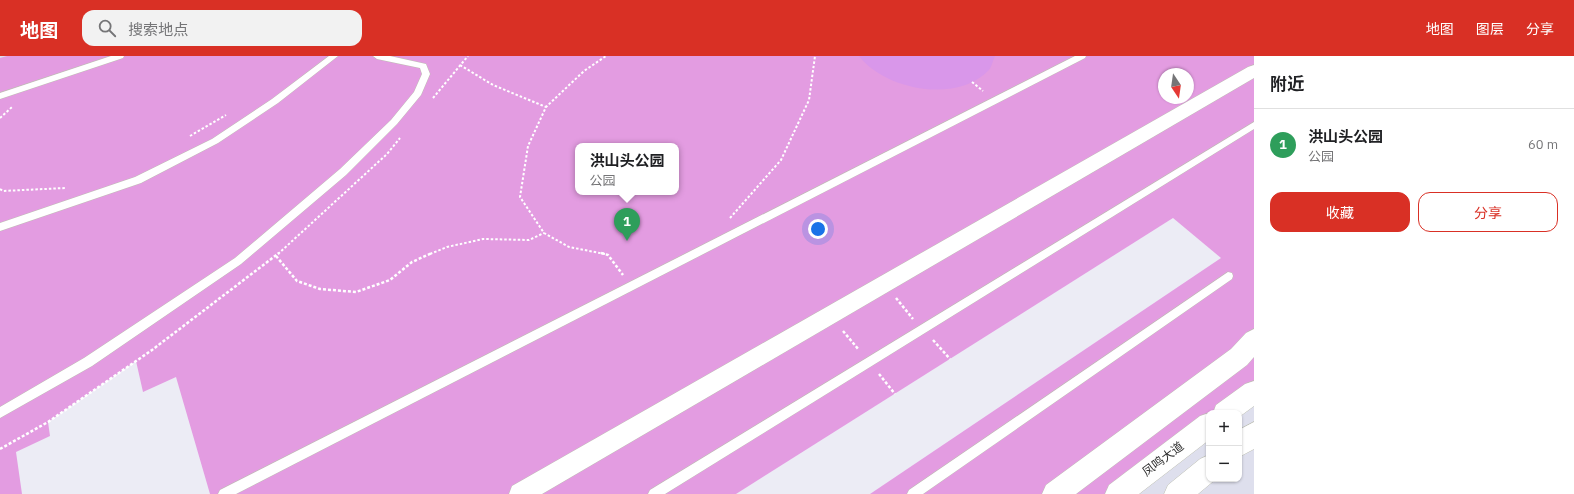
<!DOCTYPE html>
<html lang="zh">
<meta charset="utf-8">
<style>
body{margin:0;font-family:"IBM Plex Sans","Noto Sans SC",sans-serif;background:#f2f2f2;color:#202124}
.controls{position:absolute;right:12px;bottom:12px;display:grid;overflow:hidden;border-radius:8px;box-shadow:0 1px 3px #0004}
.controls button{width:36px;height:36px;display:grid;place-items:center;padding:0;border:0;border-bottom:1px solid #e0e0e0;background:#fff;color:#202124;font:20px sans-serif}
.compass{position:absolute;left:1158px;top:12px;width:36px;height:36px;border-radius:50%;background:#fff;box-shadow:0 1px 3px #0004;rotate:167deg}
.you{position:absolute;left:818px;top:173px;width:14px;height:14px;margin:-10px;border:3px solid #fff;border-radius:50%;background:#1a73e8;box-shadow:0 0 0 6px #1a73e833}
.badge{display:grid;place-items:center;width:26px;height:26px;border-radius:50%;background:#d93025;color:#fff;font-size:13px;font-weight:700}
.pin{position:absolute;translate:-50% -33px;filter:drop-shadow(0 1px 2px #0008)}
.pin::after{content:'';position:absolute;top:21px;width:14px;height:12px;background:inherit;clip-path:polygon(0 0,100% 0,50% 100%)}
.popup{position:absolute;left:575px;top:87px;width:104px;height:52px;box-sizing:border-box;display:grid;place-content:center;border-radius:8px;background:#fff;filter:drop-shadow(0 1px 3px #0005);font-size:13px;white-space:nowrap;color:#757577}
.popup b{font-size:15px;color:#202124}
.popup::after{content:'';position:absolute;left:50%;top:100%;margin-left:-8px;border:8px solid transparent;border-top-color:#fff}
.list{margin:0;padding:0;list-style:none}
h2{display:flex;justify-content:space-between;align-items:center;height:52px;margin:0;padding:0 16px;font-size:17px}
h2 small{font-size:13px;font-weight:400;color:#757577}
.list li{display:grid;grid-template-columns:26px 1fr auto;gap:12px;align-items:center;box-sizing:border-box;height:72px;padding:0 16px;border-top:1px solid #e0e0e0}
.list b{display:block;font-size:15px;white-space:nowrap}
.list p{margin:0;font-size:13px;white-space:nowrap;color:#757577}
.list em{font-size:13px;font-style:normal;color:#757577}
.actions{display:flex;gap:8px;padding:12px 16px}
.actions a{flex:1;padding:9px 0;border:1px solid #d93025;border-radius:12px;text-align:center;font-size:14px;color:#d93025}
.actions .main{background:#d93025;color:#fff}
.icon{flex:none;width:22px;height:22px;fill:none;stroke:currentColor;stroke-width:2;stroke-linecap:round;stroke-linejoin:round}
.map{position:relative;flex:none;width:1254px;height:438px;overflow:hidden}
header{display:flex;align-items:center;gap:24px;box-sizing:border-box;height:56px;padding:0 20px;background:#d93025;color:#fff}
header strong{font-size:19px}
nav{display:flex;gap:22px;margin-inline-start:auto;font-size:14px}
.search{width:280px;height:36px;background:#f2f2f2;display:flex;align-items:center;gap:10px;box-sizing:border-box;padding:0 14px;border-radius:12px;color:#757577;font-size:15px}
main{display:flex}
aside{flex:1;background:#fff}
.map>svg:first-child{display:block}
.green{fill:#e39ce1;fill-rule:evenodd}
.pitch{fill:#d997ea}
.plaza{fill:#ececf5}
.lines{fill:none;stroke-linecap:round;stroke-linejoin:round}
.service-casing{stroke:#bdbfb2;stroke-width:1}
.minor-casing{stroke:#bdbfb2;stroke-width:1}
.tertiary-casing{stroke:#bdbfb2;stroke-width:1}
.secondary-casing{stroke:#bdbfb2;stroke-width:1}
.path-far1{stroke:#fff;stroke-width:2;stroke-dasharray:2.5 2;stroke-linecap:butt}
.path{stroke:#fff;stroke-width:2.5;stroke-dasharray:3 2;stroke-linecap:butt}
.service{fill:#fff;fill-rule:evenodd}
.minor{fill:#fff;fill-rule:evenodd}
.tertiary{fill:#fff;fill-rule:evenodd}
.secondary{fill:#fff;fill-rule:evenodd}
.labels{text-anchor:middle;stroke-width:3;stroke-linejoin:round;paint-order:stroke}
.street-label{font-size:12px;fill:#2c2c2c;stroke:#fff}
</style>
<header>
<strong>地图</strong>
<div class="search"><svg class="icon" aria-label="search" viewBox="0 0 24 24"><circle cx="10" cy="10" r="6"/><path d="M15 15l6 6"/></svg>搜索地点</div>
<nav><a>地图</a><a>图层</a><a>分享</a></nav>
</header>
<main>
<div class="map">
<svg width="1254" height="438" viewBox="0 0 1254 438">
<rect width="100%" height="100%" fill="#dedfed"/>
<path class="green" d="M 7,0 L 1254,0 L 1254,327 L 1223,357 L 1209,357 L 1138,438 L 0,438 L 0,2 ZM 1164,18 L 1188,18 L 1188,42 L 1164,42 ZM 578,90 L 676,90 L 676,136 L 578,136 Z"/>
<path class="pitch" d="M 859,0 L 995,0 C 993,4 992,10 989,14 C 957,48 885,34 859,0 Z"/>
<g class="plaza">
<path d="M 1173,162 L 1221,202 L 870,438 L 736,438 Z"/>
<path d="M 136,305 L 143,336 L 176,321 L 210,438 L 22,438 L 16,396 L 50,380 L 48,366 Z"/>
</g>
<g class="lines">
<defs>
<g id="service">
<path d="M 111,0 L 124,0 L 123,2 L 0,43 L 0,37 Z"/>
<path d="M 329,0 L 338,0 L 278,47 L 218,87 L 141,127 L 0,175 L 0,167 L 135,121 L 212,83 L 272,43 Z"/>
<path d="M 373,0 L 390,0 L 426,8 L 430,18 L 421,39 L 397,68 L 346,119 L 241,208 L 92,310 L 0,362 L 0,351 L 84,302 L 235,202 L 340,113 L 391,64 L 414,36 L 422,18 L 420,12 L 377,3 Z"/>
<path d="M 1075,0 L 1086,0 L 1085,2 L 236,438 L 218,438 L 220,434 Z"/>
<path d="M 1254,66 L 1254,73 L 665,438 L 648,438 L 650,434 Z"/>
<path d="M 1228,216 L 1232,217 L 1233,220 L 1232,223 L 923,438 L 907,438 L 909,434 Z"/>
</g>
<path id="minor" d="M 1254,9 L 1254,22 L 542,438 L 509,438 L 512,430 L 1248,11 Z"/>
<path id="tertiary" d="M 1254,273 L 1254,301 L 1247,309 L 1076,438 L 1042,438 L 1046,429 L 1231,293 L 1246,277 Z"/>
<g id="secondary">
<path d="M 1254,325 L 1254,350 L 1239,361 L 1239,357 L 1213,357 L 1216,349 L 1245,328 Z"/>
<path d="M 1209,357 L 1209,384 L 1139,438 L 1105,438 L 1109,429 L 1200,360 Z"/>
<path d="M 1254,366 L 1254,393 L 1239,401 L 1239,374 Z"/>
<path d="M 1209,399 L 1209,423 L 1216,423 L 1198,438 L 1164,438 L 1168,429 L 1200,403 Z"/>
</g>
</defs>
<use href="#service" class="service-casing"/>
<use href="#minor" class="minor-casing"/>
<use href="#tertiary" class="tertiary-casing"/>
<use href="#secondary" class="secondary-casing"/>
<g class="path-far1">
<path d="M 460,9 L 493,29 L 546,51"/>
<path d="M 972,26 L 983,35"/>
<path d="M 433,42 L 468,0"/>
<path d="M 0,62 L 12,51"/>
<path d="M 190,80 L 226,59"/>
<path d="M 0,133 L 3,135 L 65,132"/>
<path d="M 730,162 L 781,104 L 809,44 L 815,0"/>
<path d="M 278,198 L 387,98 L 400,82"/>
<path d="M 430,198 L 447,191 L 483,183 L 529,184 L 544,177"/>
<path d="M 605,198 L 569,191 L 544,177 L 520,141 L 528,90 L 546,51 L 584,15 L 606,0"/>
</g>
<g class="path">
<path d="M 601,197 L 608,199 L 623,219"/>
<path d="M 276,200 L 297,225 L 320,233 L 356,236 L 390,224 L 412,206 L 432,197"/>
<path d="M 896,242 L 913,263"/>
<path d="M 843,275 L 859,294"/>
<path d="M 933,284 L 950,303"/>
<path d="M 879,318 L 895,338"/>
<path d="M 0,393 L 48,366 L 152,294 L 279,197"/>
</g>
<use href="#service" class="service"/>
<use href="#minor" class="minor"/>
<use href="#tertiary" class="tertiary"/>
<use href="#secondary" class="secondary"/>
</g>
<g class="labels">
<g class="street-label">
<text transform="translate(1163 403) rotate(-37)" y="4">凤鸣大道</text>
</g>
</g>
</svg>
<div class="controls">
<button>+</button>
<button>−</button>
</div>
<svg class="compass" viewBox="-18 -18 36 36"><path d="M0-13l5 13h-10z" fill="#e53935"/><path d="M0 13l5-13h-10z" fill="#757577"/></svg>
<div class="you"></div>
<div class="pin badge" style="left:627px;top:185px;background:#2e9e5b">1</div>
<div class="popup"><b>洪山头公园</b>公园</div>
</div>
<aside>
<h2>附近<small></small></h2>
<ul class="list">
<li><span class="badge" style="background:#2e9e5b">1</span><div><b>洪山头公园</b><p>公园</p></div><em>60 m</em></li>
</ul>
<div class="actions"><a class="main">收藏</a><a>分享</a></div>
</aside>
</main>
